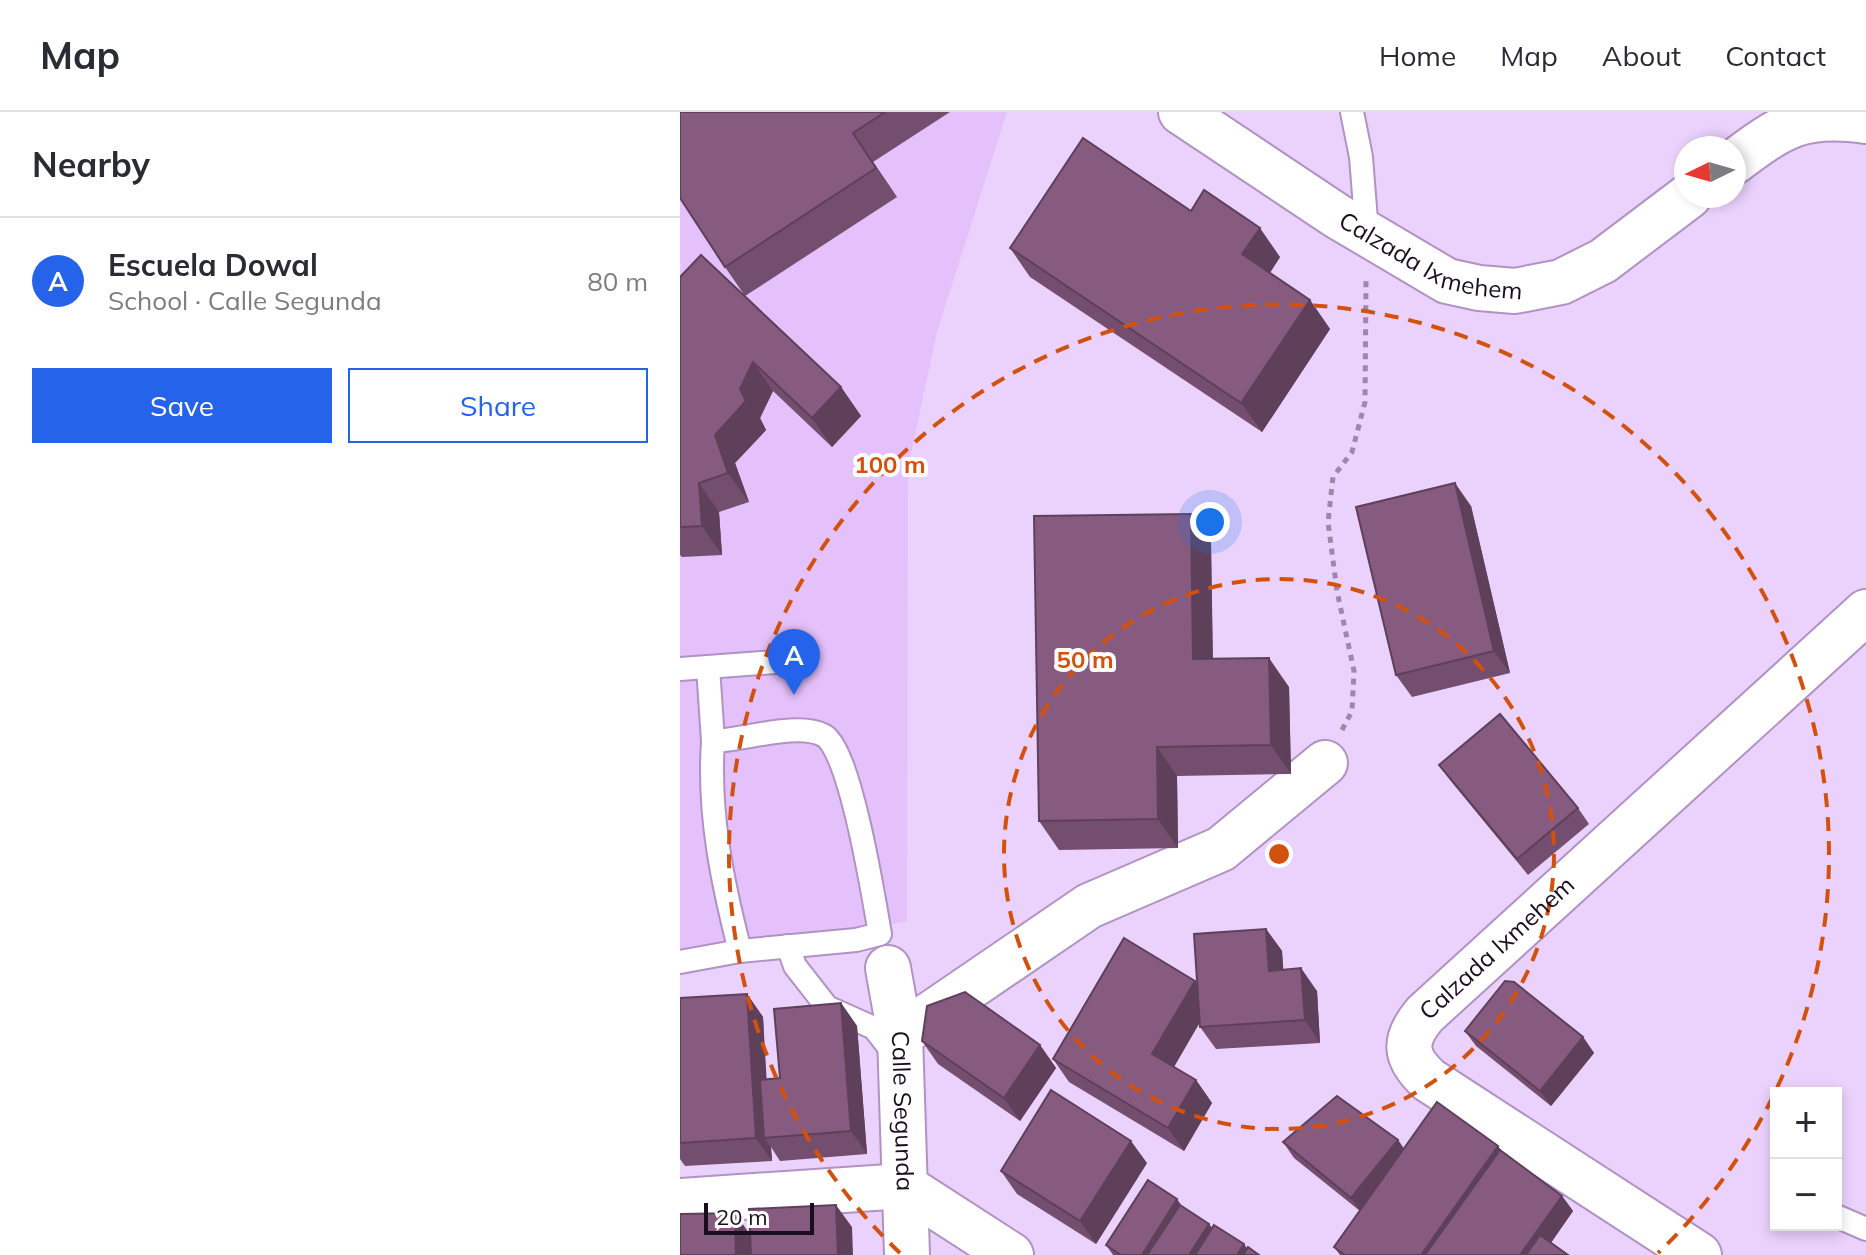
<!DOCTYPE html>
<meta charset="utf-8">
<style>
body{margin:0;font-family:Mulish,sans-serif;background:#f2f2f3;color:#2b2b33}
.controls{position:absolute;right:24px;bottom:24px;display:grid;overflow:hidden;border-radius:0px;box-shadow:0 4px 12px #0003}
.controls button{width:72px;height:72px;display:grid;place-items:center;padding:0;border:0;border-bottom:2px solid #e1e1e2;background:#fff;color:#2b2b33;font:40px sans-serif}
.compass{position:absolute;left:994px;top:24px;width:72px;height:72px;border-radius:50%;background:#fff;box-shadow:0 4px 12px #0003;rotate:265deg}
.scale{position:absolute;left:24px;bottom:20px;width:110px;box-sizing:border-box;padding-left:8px;border:4px solid #190d1f;border-top:0;font-size:22px;line-height:28px;white-space:nowrap;color:#190d1f;-webkit-text-stroke:6px #fefefe;paint-order:stroke}
.you{position:absolute;left:530px;top:410px;width:28px;height:28px;margin:-20px;border:6px solid #fff;border-radius:50%;background:#1a73e8;box-shadow:0 0 0 12px #1a73e833}
.badge{display:grid;place-items:center;width:52px;height:52px;border-radius:50%;background:#2563eb;color:#fff;font-size:26px;font-weight:700}
.pin{position:absolute;translate:-50% -66px;filter:drop-shadow(0 2px 4px #0008)}
.pin::after{content:'';position:absolute;top:42px;width:28px;height:24px;background:inherit;clip-path:polygon(0 0,100% 0,50% 100%)}
.list{margin:0;padding:0;list-style:none}
h2{display:flex;justify-content:space-between;align-items:center;height:104px;margin:0;padding:0 32px;font-size:34px}
h2 small{font-size:26px;font-weight:400;color:#7c7c81}
.list li{display:grid;grid-template-columns:52px 1fr auto;gap:24px;align-items:center;box-sizing:border-box;height:128px;padding:0 32px;border-top:2px solid #e1e1e2}
.list b{display:block;font-size:30px;white-space:nowrap}
.list p{margin:0;font-size:26px;white-space:nowrap;color:#7c7c81}
.list em{font-size:26px;font-style:normal;color:#7c7c81}
.actions{display:flex;gap:16px;padding:24px 32px}
.actions a{flex:1;padding:18px 0;border:2px solid #2563eb;border-radius:0px;text-align:center;font-size:28px;color:#2563eb}
.actions .main{background:#2563eb;color:#fff}
.map{position:relative;flex:none;width:1186px;height:1143px;overflow:hidden}
header{display:flex;align-items:center;gap:48px;box-sizing:border-box;height:112px;padding:0 40px;background:#fff;border-bottom:2px solid #e1e1e2}
header strong{font-size:38px}
nav{display:flex;gap:44px;margin-inline-start:auto;font-size:28px}
main{display:flex}
aside{flex:1;background:#fff}
.map>svg:first-child{display:block}
.built{fill:#e5c1fb}
.lines{fill:none;stroke-linecap:round;stroke-linejoin:round}
.lane-casing{stroke:#b092c3;stroke-width:26}
.street-casing{stroke:#b092c3;stroke-width:48}
.path{stroke:#9c88a9;stroke-width:5;stroke-dasharray:6 6;stroke-linecap:butt}
.lane{stroke:#fff;stroke-width:22}
.street{stroke:#fff;stroke-width:44}
.wall{fill:#744e6e}
.shaded-wall{fill:#5e405a}
.building{fill:#875b80;stroke:#5e405a;stroke-width:2}
.ring{fill:none;stroke:#d3510e;stroke-width:4;stroke-dasharray:14 10}
.labels{text-anchor:middle;stroke-width:8;stroke-linejoin:round;paint-order:stroke}
.street-label{font-size:24px;fill:#190d1f;stroke:#fefefe}
.centre{fill:#d3510e;stroke:#fefefe;stroke-width:4}
.ring-label{font-size:24px;text-anchor:middle;font-weight:bold;fill:#d3510e;stroke:#fefefe;stroke-width:8;stroke-linejoin:round;paint-order:stroke}
</style>
<header>
<strong>Map</strong>
<nav><a>Home</a><a>Map</a><a>About</a><a>Contact</a></nav>
</header>
<main>
<aside>
<h2>Nearby<small></small></h2>
<ul class="list">
<li><span class="badge">A</span><div><b>Escuela Dowal</b><p>School · Calle Segunda</p></div><em>80 m</em></li>
</ul>
<div class="actions"><a class="main">Save</a><a>Share</a></div>
</aside>
<div class="map">
<svg width="1186" height="1143" viewBox="0 0 1186 1143">
<rect width="100%" height="100%" fill="#ebd2fc"/>
<path class="built" d="M 0,0 L 327,0 L 257,220 L 228,355 L 227,810 L 0,838 L 0,156 L 2,155 L 0,151 Z"/>
<g class="lines">
<defs>
<g id="lane">
<path d="M 672,0 L 681,45 L 687,121"/>
<path d="M 28,555 L 33,629"/>
<path d="M 0,557 L 109,549"/>
<path d="M 108,834 L 115,854 L 147,895 L 194,916 L 215,943"/>
<path d="M 0,850 L 60,839 L 176,828 L 200,822 C 194,788 170,635 143,623 C 117,610 64,628 33,629 C 28,701 42,769 60,839"/>
<path d="M 1156,1104 L 1186,1117"/>
</g>
<g id="street">
<path id="s1" d="M 501,0 L 657,104 L 767,169 L 799,176 L 835,179 L 881,170 L 923,149 L 1009,84"/>
<path d="M 1054,50 C 1102,14 1122,0 1186,9"/>
<path id="s2" d="M 208,856 L 220,923 L 227,1143"/>
<path d="M 220,923 L 409,794 L 541,737 L 645,651"/>
<path d="M 0,1089 L 224,1074 L 331,1143"/>
<path id="s3" d="M 1019,1143 L 749,968 C 724,945 723,928 745,902 L 1186,500"/>
</g>
</defs>
<use href="#lane" class="lane-casing"/>
<use href="#street" class="street-casing"/>
<path class="path" d="M 662,618 L 672,599 L 674,559 L 657,479 L 648,410 L 653,365 L 672,340 L 685,290 L 686,169"/>
<use href="#lane" class="lane"/>
<use href="#street" class="street"/>
</g>
<g class="wall">
<path d="M 0,0 L 270,0 L 193,50 L 217,85 L 65,184 L 161,275 L 181,304 L 152,335 L 93,279 L 80,306 L 86,318 L 55,351 L 69,390 L 39,400 L 42,443 L 2,445 L 0,443 L 0,165 L 65,184 L 45,155 Z"/>
<path d="M 511,99 L 600,145 L 590,161 L 630,188 L 650,217 L 582,320 L 350,165 L 330,136 Z"/>
<path d="M 791,394 L 830,561 L 732,585 L 716,563 Z"/>
<path d="M 511,402 L 531,431 L 533,547 L 609,575 L 611,662 L 497,664 L 498,736 L 379,738 L 359,709 Z"/>
<path d="M 759,653 L 898,696 L 909,712 L 848,763 L 770,668 Z"/>
<path d="M 586,817 L 602,839 L 603,858 L 637,879 L 640,931 L 536,937 L 520,915 L 520,910 L 494,955 L 516,968 L 532,991 L 504,1039 L 389,970 L 373,947 L 515,869 L 517,872 Z"/>
<path d="M 67,882 L 83,905 L 86,967 L 100,966 L 161,891 L 177,914 L 187,1042 L 100,1049 L 91,1035 L 92,1049 L 5,1054 L 0,1047 L 0,886 Z"/>
<path d="M 785,919 L 903,925 L 914,941 L 871,994 L 796,934 Z"/>
<path d="M 242,929 L 360,933 L 376,956 L 340,1009 L 258,952 Z"/>
<path d="M 718,1028 L 724,1037 L 818,1034 L 822,1040 L 882,1084 L 893,1099 L 871,1131 L 888,1143 L 660,1143 L 654,1135 L 680,1099 L 614,1046 L 603,1030 Z"/>
<path d="M 467,1051 L 416,1132 L 337,1082 L 321,1059 Z"/>
<path d="M 502,1094 L 529,1112 L 532,1116 L 564,1132 L 567,1137 L 579,1143 L 433,1143 L 426,1133 Z"/>
</g>
<g class="shaded-wall">
<path d="M 173,21 L 193,50 L 217,85 L 196,56 Z"/>
<path d="M 580,116 L 600,145 L 583,171 L 562,142 Z"/>
<path d="M 630,188 L 650,217 L 582,320 L 561,291 Z"/>
<path d="M 73,250 L 93,279 L 80,306 L 86,318 L 55,351 L 69,390 L 48,361 L 35,323 L 60,277 Z"/>
<path d="M 161,275 L 181,304 L 152,335 L 132,306 Z"/>
<path d="M 19,371 L 39,400 L 42,443 L 22,414 Z"/>
<path d="M 775,371 L 791,394 L 830,561 L 814,539 Z"/>
<path d="M 511,402 L 531,431 L 533,576 L 513,547 Z"/>
<path d="M 589,546 L 609,575 L 611,662 L 591,633 Z"/>
<path d="M 477,635 L 497,664 L 498,736 L 478,707 Z"/>
<path d="M 586,817 L 602,839 L 605,881 L 589,859 Z"/>
<path d="M 621,856 L 637,879 L 640,931 L 625,908 Z"/>
<path d="M 515,869 L 531,891 L 488,965 L 472,942 Z"/>
<path d="M 67,882 L 83,905 L 90,1026 L 84,1026 L 91,1035 L 92,1049 L 76,1026 Z"/>
<path d="M 161,891 L 177,914 L 187,1042 L 171,1019 Z"/>
<path d="M 903,925 L 914,941 L 871,994 L 860,979 Z"/>
<path d="M 360,933 L 376,956 L 340,1009 L 324,986 Z"/>
<path d="M 516,968 L 532,991 L 504,1039 L 488,1016 Z"/>
<path d="M 718,1028 L 729,1044 L 682,1102 L 671,1086 Z"/>
<path d="M 451,1029 L 467,1051 L 416,1132 L 400,1109 Z"/>
<path d="M 818,1034 L 829,1050 L 763,1143 L 741,1143 Z"/>
<path d="M 882,1084 L 893,1099 L 862,1143 L 840,1143 Z"/>
<path d="M 497,1087 L 508,1103 L 483,1143 L 462,1143 Z"/>
<path d="M 156,1093 L 172,1115 L 173,1143 L 158,1143 Z"/>
<path d="M 55,1101 L 71,1124 L 72,1143 L 56,1143 Z"/>
<path d="M 529,1112 L 540,1128 L 531,1143 L 509,1143 Z"/>
<path d="M 564,1132 L 571,1143 L 557,1143 Z"/>
</g>
<g class="building">
<path d="M 0,0 L 205,0 L 173,21 L 196,56 L 45,155 L 0,86 Z"/>
<path d="M 403,26 L 511,99 L 524,78 L 580,116 L 562,142 L 630,188 L 561,291 L 330,136 Z"/>
<path d="M 21,143 L 161,275 L 132,306 L 73,250 L 60,277 L 66,289 L 35,323 L 48,361 L 19,371 L 22,414 L 0,415 L 0,165 Z"/>
<path d="M 775,371 L 814,539 L 716,563 L 676,395 Z"/>
<path d="M 511,402 L 513,547 L 589,546 L 591,633 L 477,635 L 478,707 L 359,709 L 354,404 Z"/>
<path d="M 820,602 L 898,696 L 837,747 L 759,653 Z"/>
<path d="M 586,817 L 589,859 L 621,856 L 625,908 L 520,915 L 514,822 Z"/>
<path d="M 444,826 L 515,869 L 472,942 L 516,968 L 488,1016 L 373,947 Z"/>
<path d="M 825,869 L 834,870 L 903,925 L 860,979 L 785,919 Z"/>
<path d="M 285,880 L 360,933 L 324,986 L 242,929 L 247,894 Z"/>
<path d="M 67,882 L 76,1026 L 0,1031 L 0,886 Z"/>
<path d="M 161,891 L 171,1019 L 84,1026 L 80,968 L 100,966 L 94,897 Z"/>
<path d="M 371,978 L 451,1029 L 400,1109 L 321,1059 Z"/>
<path d="M 657,984 L 718,1028 L 671,1086 L 603,1030 Z"/>
<path d="M 757,990 L 818,1034 L 741,1143 L 665,1143 L 654,1135 Z"/>
<path d="M 820,1038 L 882,1084 L 840,1143 L 745,1143 Z"/>
<path d="M 468,1068 L 497,1087 L 462,1143 L 441,1143 L 426,1133 Z"/>
<path d="M 156,1093 L 158,1143 L 71,1143 L 69,1097 Z"/>
<path d="M 500,1093 L 529,1112 L 509,1143 L 467,1143 Z"/>
<path d="M 55,1101 L 56,1143 L 0,1143 L 0,1102 Z"/>
<path d="M 534,1113 L 564,1132 L 557,1143 L 515,1143 Z"/>
<path d="M 860,1123 L 888,1143 L 846,1143 Z"/>
<path d="M 568,1135 L 579,1143 L 563,1143 Z"/>
</g>
<g class="ring">
<circle cx="599" cy="742" r="275"/>
<path d="M220 1141A550 550 0 1 1 978 1141"/>
</g>
<g class="labels">
<g class="street-label">
<text dy="8" stroke="none"><textPath href="#s1" startOffset="292">Calzada Ixmehem</textPath></text>
<text dy="8" stroke="none"><textPath href="#s3" startOffset="496">Calzada Ixmehem</textPath></text>
<text dy="8" stroke="none"><textPath href="#s2" startOffset="144">Calle Segunda</textPath></text>
</g>
</g>
<circle cx="599" cy="742" r="12" class="centre"/>
<g class="ring-label">
<text x="210" y="361">100 m</text>
<text x="405" y="556">50 m</text>
</g>
</svg>
<div class="controls">
<button>+</button>
<button>−</button>
</div>
<svg class="compass" viewBox="-18 -18 36 36"><path d="M0-13l5 13h-10z" fill="#e53935"/><path d="M0 13l5-13h-10z" fill="#7c7c81"/></svg>
<div class="scale">20 m</div>
<div class="you"></div>
<div class="pin badge" style="left:114px;top:583px">A</div>
</div>
</main>
